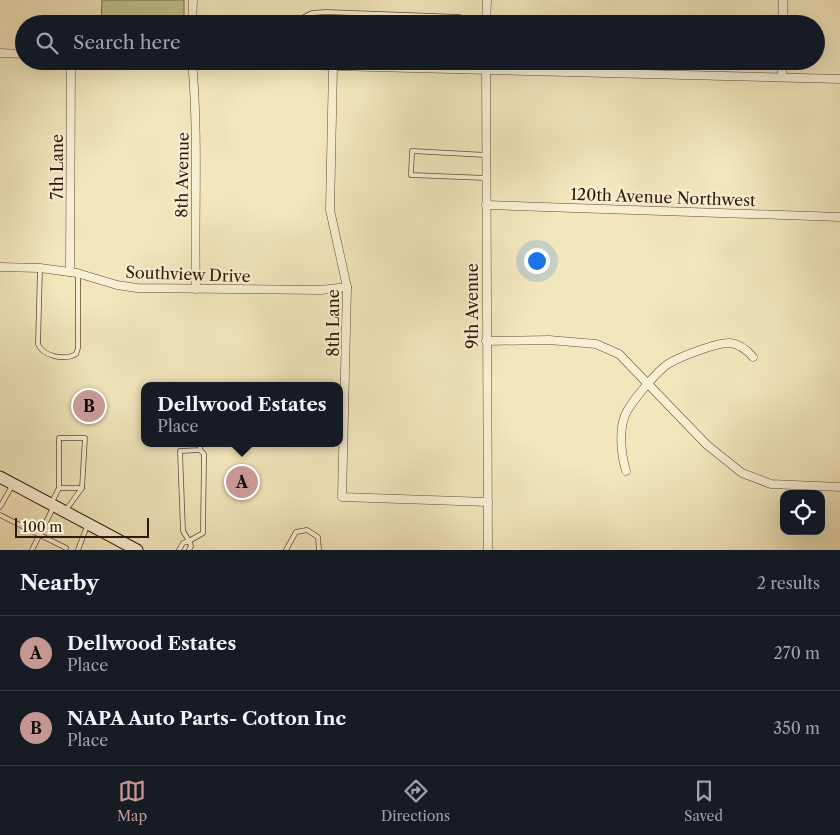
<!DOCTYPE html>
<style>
body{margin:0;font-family:"Libre Caslon Text",serif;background:#20242c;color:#f1f3f6}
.controls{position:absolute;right:15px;bottom:15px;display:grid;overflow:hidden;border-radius:10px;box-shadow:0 5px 20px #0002}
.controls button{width:45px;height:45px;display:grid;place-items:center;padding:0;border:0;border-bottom:1px solid #363941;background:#171b24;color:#f1f3f6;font:25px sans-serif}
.scale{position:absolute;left:15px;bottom:12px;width:134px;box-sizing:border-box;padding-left:5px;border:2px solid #351707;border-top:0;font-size:14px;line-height:18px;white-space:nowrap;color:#351707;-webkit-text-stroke:4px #f7efd3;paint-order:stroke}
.you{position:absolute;left:536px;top:260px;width:18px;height:18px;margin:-12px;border:4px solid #fff;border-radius:50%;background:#1a73e8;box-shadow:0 0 0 8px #1a73e833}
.badge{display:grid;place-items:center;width:32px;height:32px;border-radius:50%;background:#c59692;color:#111;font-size:16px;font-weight:700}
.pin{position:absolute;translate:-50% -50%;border:2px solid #fff;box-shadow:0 1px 5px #0006}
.popup{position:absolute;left:141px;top:382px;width:202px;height:65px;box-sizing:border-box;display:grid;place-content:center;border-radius:10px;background:#171b24;filter:drop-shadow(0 1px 4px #0005);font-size:16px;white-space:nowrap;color:#9ea1a6}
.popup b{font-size:19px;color:#f1f3f6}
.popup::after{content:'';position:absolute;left:50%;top:100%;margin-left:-10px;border:10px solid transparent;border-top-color:#171b24}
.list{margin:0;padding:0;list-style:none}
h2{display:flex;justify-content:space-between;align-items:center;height:65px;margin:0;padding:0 20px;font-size:21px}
h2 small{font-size:16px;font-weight:400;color:#9ea1a6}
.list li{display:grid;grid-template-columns:32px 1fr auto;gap:15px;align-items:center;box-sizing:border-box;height:75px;padding:0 20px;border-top:1px solid #363941}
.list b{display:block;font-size:19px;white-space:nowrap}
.list p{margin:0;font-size:16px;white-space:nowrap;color:#9ea1a6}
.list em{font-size:16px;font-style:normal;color:#9ea1a6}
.icon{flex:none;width:28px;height:28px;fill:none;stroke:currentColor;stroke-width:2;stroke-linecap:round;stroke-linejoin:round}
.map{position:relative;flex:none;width:840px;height:550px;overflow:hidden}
.search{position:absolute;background:#171b24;box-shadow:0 5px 20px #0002;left:15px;right:15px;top:15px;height:55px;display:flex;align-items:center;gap:12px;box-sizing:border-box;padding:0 18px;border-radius:28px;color:#9ea1a6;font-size:19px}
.sheet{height:215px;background:#171b24}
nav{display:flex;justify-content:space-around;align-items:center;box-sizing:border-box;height:70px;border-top:1px solid #363941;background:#171b24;font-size:14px;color:#9ea1a6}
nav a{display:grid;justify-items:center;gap:2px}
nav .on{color:#c59692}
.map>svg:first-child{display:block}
.green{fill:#bfc38d;stroke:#7a6d4a}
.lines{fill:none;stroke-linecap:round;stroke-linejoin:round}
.service-casing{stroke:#644b34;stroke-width:5.5}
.minor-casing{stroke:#644b34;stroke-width:9}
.secondary-casing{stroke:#351707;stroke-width:13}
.service{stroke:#f7efd3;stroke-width:4}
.minor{stroke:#f7efd3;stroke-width:8}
.secondary{stroke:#f7efd3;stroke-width:11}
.labels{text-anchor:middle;stroke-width:4.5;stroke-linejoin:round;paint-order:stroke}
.street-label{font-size:16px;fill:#351707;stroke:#f7efd3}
</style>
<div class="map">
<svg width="840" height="550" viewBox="0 0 840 550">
<rect width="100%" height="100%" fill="#f2e6bc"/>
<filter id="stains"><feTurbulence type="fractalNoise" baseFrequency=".004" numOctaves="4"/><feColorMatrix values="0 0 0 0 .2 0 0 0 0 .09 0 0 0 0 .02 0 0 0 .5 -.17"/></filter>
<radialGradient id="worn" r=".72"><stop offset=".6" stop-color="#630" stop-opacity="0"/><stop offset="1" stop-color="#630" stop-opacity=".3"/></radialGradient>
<path class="green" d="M 102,0 L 184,0 L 184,24 L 101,24 Z"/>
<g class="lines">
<defs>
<g id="service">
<path d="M 303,24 L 304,17 L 312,13 L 326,12 L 460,17 L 465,20 L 465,24"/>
<path d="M 486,155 L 412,151 L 411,175 L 486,178"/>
<path d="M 40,268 L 38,344 C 42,356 65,361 76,354 L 78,348 L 78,274"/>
<path d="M 200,443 L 200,450 L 180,451 L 183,531 L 189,541 L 203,533 L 204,454 L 200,450"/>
<path d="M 59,488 L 82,488"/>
<path d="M 52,502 L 59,488 L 59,438 L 85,438 L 82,488 L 66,510"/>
<path d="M 0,507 L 12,486"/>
<path d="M 0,515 L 66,548"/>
<path d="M 32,550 L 53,508"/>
<path d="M 78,550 L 87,526"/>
<path d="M 179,550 L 183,543 L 189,541 L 191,546 L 189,550"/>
<path d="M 286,550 L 296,532 L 307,530 L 318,537 L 319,550"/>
</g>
<g id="minor">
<path d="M 192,24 L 193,0"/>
<path d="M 486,24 L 487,0"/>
<path d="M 783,24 L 783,0"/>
<path d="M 0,53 L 24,54"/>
<path d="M 192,61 C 199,137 194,213 196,289"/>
<path d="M 241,61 L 333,66 L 840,79"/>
<path d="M 486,61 L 488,550"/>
<path d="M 333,66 L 330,210 L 347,287 L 342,497 L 488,502"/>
<path d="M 782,77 L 782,61"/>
<path d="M 486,205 L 840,217"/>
<path d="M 0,267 L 40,268 L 77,273 L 117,285 L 137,288 L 321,290 L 347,287"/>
<path d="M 70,272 L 71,61"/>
<path d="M 486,341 L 549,340 L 596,344 L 619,354 L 707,445 L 742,473 L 771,484 L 840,487"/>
<path d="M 626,471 C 621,454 618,427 627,411 C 635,398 656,372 668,364 C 679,357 718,342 730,343 C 739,344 747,350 753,357"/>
</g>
<path id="secondary" d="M 0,477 L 137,550"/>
</defs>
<use href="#service" class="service-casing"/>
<use href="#minor" class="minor-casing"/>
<use href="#secondary" class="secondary-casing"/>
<use href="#service" class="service"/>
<use href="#minor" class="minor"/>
<use href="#secondary" class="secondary"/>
</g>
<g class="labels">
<g class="street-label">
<text transform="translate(57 167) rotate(-90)" y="6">7th Lane</text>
<text transform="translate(182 175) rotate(-89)" y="6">8th Avenue</text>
<text transform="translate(663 197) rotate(2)" y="6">120th Avenue Northwest</text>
<text transform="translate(188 274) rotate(2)" y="6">Southview Drive</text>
<text transform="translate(472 306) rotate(-90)" y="6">9th Avenue</text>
<text transform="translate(333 323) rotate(-90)" y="6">8th Lane</text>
</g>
</g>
<rect width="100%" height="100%" filter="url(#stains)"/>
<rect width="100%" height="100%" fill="url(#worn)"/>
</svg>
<div class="controls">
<button><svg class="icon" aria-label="locate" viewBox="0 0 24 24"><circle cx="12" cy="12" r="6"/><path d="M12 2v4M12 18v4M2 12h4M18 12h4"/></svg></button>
</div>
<div class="scale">100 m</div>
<div class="you"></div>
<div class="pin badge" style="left:242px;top:482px">A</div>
<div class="popup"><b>Dellwood Estates</b>Place</div>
<div class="pin badge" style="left:89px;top:406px">B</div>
<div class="search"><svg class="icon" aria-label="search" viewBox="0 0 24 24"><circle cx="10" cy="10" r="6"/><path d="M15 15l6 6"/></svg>Search here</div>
</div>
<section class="sheet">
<h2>Nearby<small>2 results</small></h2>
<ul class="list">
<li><span class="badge">A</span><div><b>Dellwood Estates</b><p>Place</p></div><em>270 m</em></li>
<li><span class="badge">B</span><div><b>NAPA Auto Parts- Cotton Inc</b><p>Place</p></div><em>350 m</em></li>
</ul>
</section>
<nav>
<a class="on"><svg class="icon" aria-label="map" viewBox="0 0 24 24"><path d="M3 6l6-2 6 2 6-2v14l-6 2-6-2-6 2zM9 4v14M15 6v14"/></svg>Map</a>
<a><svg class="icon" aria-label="directions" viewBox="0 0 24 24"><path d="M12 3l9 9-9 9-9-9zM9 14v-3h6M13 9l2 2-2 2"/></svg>Directions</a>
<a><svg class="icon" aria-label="saved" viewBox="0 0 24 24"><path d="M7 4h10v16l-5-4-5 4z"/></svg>Saved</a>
</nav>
